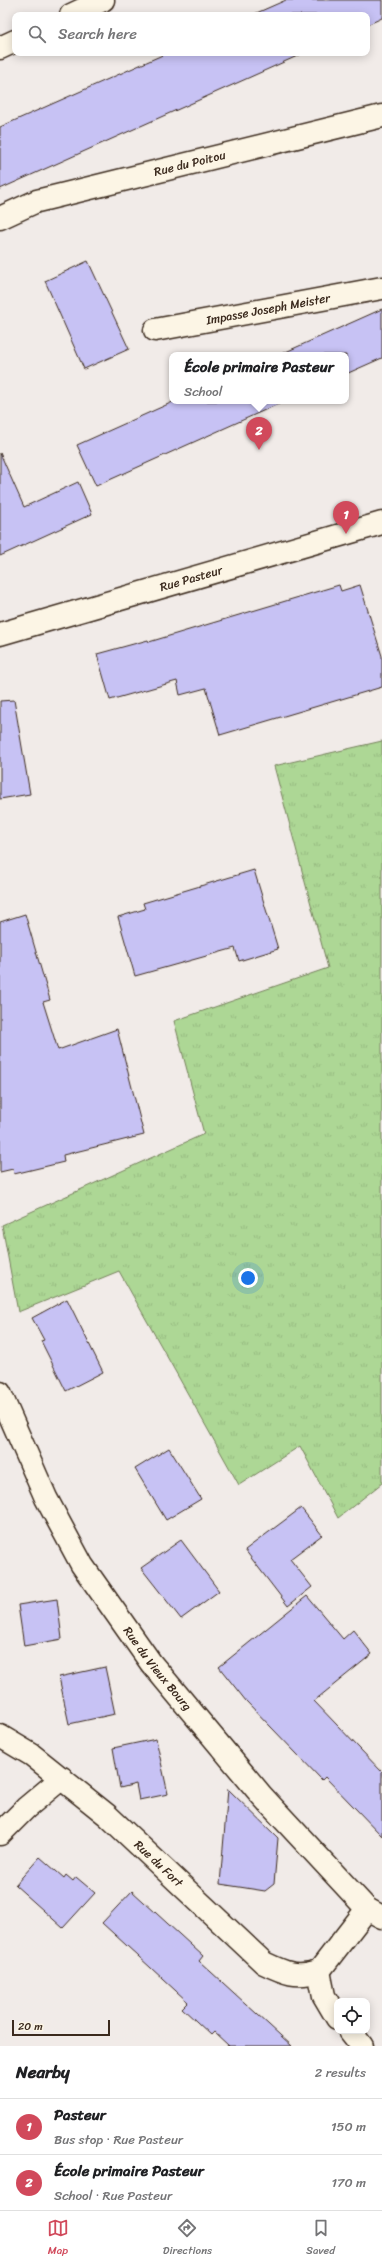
<!DOCTYPE html>
<meta charset="utf-8">
<style>
body{margin:0;font-family:Sriracha,sans-serif;background:#f2f2f2;color:#202124}
.controls{position:absolute;right:12px;bottom:12px;display:grid;overflow:hidden;border-radius:8px;box-shadow:0 2px 10px #0003}
.controls button{width:36px;height:36px;display:grid;place-items:center;padding:0;border:0;border-bottom:1px solid #e0e0e0;background:#fff;color:#202124;font:20px sans-serif}
.scale{position:absolute;left:12px;bottom:10px;width:98px;box-sizing:border-box;padding-left:4px;border:2px solid #3b2a1e;border-top:0;font-size:11px;line-height:14px;white-space:nowrap;color:#3b2a1e;-webkit-text-stroke:3px #fcf5e5;paint-order:stroke}
.you{position:absolute;left:248px;top:1278px;width:14px;height:14px;margin:-10px;border:3px solid #fff;border-radius:50%;background:#1a73e8;box-shadow:0 0 0 6px #1a73e833}
.badge{display:grid;place-items:center;width:26px;height:26px;border-radius:50%;background:#d1495b;color:#fff;font-size:13px;font-weight:700}
.pin{position:absolute;translate:-50% -33px;filter:drop-shadow(0 1px 2px #0008)}
.pin::after{content:'';position:absolute;top:21px;width:14px;height:12px;background:inherit;clip-path:polygon(0 0,100% 0,50% 100%)}
.popup{position:absolute;left:169px;top:352px;width:180px;height:52px;box-sizing:border-box;display:grid;place-content:center;border-radius:8px;background:#fff;filter:drop-shadow(0 1px 3px #0005);font-size:13px;white-space:nowrap;color:#757577}
.popup b{font-size:15px;color:#202124}
.popup::after{content:'';position:absolute;left:50%;top:100%;margin-left:-8px;border:8px solid transparent;border-top-color:#fff}
.list{margin:0;padding:0;list-style:none}
h2{display:flex;justify-content:space-between;align-items:center;height:52px;margin:0;padding:0 16px;font-size:17px}
h2 small{font-size:13px;font-weight:400;color:#757577}
.list li{display:grid;grid-template-columns:26px 1fr auto;gap:12px;align-items:center;box-sizing:border-box;height:56px;padding:0 16px;border-top:1px solid #e0e0e0}
.list b{display:block;font-size:15px;white-space:nowrap}
.list p{margin:0;font-size:13px;white-space:nowrap;color:#757577}
.list em{font-size:13px;font-style:normal;color:#757577}
.icon{flex:none;width:22px;height:22px;fill:none;stroke:currentColor;stroke-width:2;stroke-linecap:round;stroke-linejoin:round}
.map{position:relative;flex:none;width:382px;height:2046px;overflow:hidden}
.search{position:absolute;background:#fff;box-shadow:0 2px 10px #0003;left:12px;right:12px;top:12px;height:44px;display:flex;align-items:center;gap:10px;box-sizing:border-box;padding:0 14px;border-radius:8px;color:#757577;font-size:15px}
.sheet{height:164px;background:#fff}
nav{display:flex;justify-content:space-around;align-items:center;box-sizing:border-box;height:56px;border-top:1px solid #e0e0e0;background:#fff;font-size:11px;color:#757577}
nav a{display:grid;justify-items:center;gap:2px}
nav .on{color:#d1495b}
.map>svg:first-child{display:block}
.grass{fill:url(#grass-tufts);stroke:#74805a}
.building{fill:#c7c2f4;stroke:#3b2a1e}
.lines{fill:none;stroke-linecap:round;stroke-linejoin:round}
.minor-casing{stroke:#3b2a1e;stroke-width:25}
.minor{stroke:#fcf5e5;stroke-width:22}
.labels{text-anchor:middle;stroke-width:3;stroke-linejoin:round;paint-order:stroke}
.street-label{font-size:12px;fill:#3b2a1e;stroke:#fcf5e5}
</style>
<div class="map">
<svg width="382" height="2046" viewBox="0 0 382 2046">
<defs>
<pattern id="grass-tufts" width="24" height="20" patternUnits="userSpaceOnUse"><rect width="24" height="20" fill="#add795"/><path d="M3 7l-1-3M5 7V3M7 7l1-3M15 17l-1-3M17 17v-4M19 17l1-3" fill="none" stroke="#96b980"/></pattern>
</defs>
<rect width="100%" height="100%" fill="#f1ebe8"/>
<filter id="ink" filterUnits="userSpaceOnUse"><feTurbulence type="fractalNoise" baseFrequency=".025" numOctaves="2"/><feDisplacementMap in="SourceGraphic" scale="8" xChannelSelector="R" yChannelSelector="G"/><feConvolveMatrix kernelMatrix="1 2 1 2 8 2 1 2 1" color-interpolation-filters="sRGB"/></filter>
<g filter="url(#ink)">
<path class="grass" d="M 382,741 L 382,1483 L 338,1518 L 300,1446 L 239,1485 L 119,1271 L 18,1312 L 2,1225 L 204,1134 L 174,1021 L 328,968 L 274,766 Z"/>
<g class="building">
<path d="M 286,0 L 382,0 L 382,18 L 367,25 L 367,15 L 252,15 Z"/>
<path d="M 167,53 L 304,53 L 0,189 L 0,127 Z"/>
<path d="M 88,261 L 129,349 L 84,369 L 45,281 Z"/>
<path d="M 382,309 L 382,358 L 346,374 L 346,355 L 279,355 Z"/>
<path d="M 285,401 L 96,486 L 77,445 L 175,401 Z"/>
<path d="M 0,453 L 24,507 L 78,482 L 92,514 L 0,556 Z"/>
<path d="M 339,585 L 341,591 L 360,585 L 382,656 L 382,687 L 220,735 L 206,688 L 180,695 L 177,681 L 110,700 L 97,654 L 148,640 L 149,642 Z"/>
<path d="M 14,700 L 30,794 L 0,799 L 0,701 Z"/>
<path d="M 254,870 L 278,949 L 239,961 L 235,948 L 135,976 L 118,917 L 145,909 L 143,903 Z"/>
<path d="M 25,914 L 50,1000 L 43,1002 L 58,1050 L 117,1029 L 144,1135 L 63,1155 L 64,1162 L 14,1174 L 13,1169 L 0,1172 L 0,922 Z"/>
<path d="M 67,1299 L 103,1372 L 66,1391 L 41,1341 L 44,1340 L 32,1318 Z"/>
<path d="M 169,1448 L 201,1499 L 166,1520 L 135,1469 Z"/>
<path d="M 301,1508 L 322,1535 L 290,1559 L 312,1587 L 288,1606 L 245,1550 Z"/>
<path d="M 181,1540 L 219,1591 L 181,1619 L 141,1568 Z"/>
<path d="M 307,1596 L 343,1639 L 353,1630 L 372,1654 L 314,1701 L 382,1772 L 382,1836 L 325,1777 L 322,1780 L 246,1701 L 219,1667 Z"/>
<path d="M 57,1599 L 62,1639 L 24,1646 L 18,1605 Z"/>
<path d="M 105,1667 L 115,1714 L 69,1724 L 59,1677 Z"/>
<path d="M 156,1739 L 168,1794 L 139,1800 L 136,1784 L 120,1788 L 113,1748 Z"/>
<path d="M 228,1789 L 278,1838 L 274,1884 L 265,1891 L 220,1884 Z"/>
<path d="M 40,1857 L 64,1878 L 66,1875 L 73,1881 L 76,1877 L 95,1893 L 63,1928 L 15,1885 Z"/>
<path d="M 132,1891 L 203,1956 L 199,1961 L 292,2046 L 229,2046 L 214,2032 L 211,2035 L 182,2008 L 188,2002 L 102,1923 Z"/>
</g>
<g class="lines">
<defs>
<g id="minor">
<path d="M 71,15 L 103,0"/>
<path d="M 0,48 L 15,41"/>
<path id="s1" d="M 0,218 L 37,201 L 382,116"/>
<path id="s2" d="M 155,330 L 382,288"/>
<path id="s3" d="M 0,634 L 382,523"/>
<path id="s4" d="M 0,1393 L 46,1498 L 82,1565 L 151,1663 L 262,1796 L 367,1909 L 382,1917"/>
<path id="s5" d="M 0,1736 L 32,1755 L 107,1815 L 264,1963 C 285,1973 296,1978 319,1971"/>
<path d="M 0,1834 L 26,1808 L 62,1778"/>
<path d="M 319,1971 L 367,1909"/>
<path d="M 319,1971 L 324,1996 L 337,2018"/>
<path d="M 350,2031 L 362,2046"/>
</g>
</defs>
<use href="#minor" class="minor-casing"/>
<use href="#minor" class="minor"/>
</g>
</g>
<g class="labels">
<g class="street-label">
<text dy="4" stroke="none"><textPath href="#s1" startOffset="198">Rue du Poitou</textPath></text>
<text dy="4" stroke="none"><textPath href="#s2" startOffset="115">Impasse Joseph Meister</textPath></text>
<text dy="4" stroke="none"><textPath href="#s3" startOffset="199">Rue Pasteur</textPath></text>
<text dy="4" stroke="none"><textPath href="#s4" startOffset="319">Rue du Vieux Bourg</textPath></text>
<text dy="4" stroke="none"><textPath href="#s5" startOffset="204">Rue du Fort</textPath></text>
</g>
</g>
</svg>
<div class="controls">
<button><svg class="icon" aria-label="locate" viewBox="0 0 24 24"><circle cx="12" cy="12" r="6"/><path d="M12 2v4M12 18v4M2 12h4M18 12h4"/></svg></button>
</div>
<div class="scale">20 m</div>
<div class="you"></div>
<div class="pin badge" style="left:346px;top:534px">1</div>
<div class="pin badge" style="left:259px;top:450px">2</div>
<div class="popup"><b>École primaire Pasteur</b>School</div>
<div class="search"><svg class="icon" aria-label="search" viewBox="0 0 24 24"><circle cx="10" cy="10" r="6"/><path d="M15 15l6 6"/></svg>Search here</div>
</div>
<section class="sheet">
<h2>Nearby<small>2 results</small></h2>
<ul class="list">
<li><span class="badge">1</span><div><b>Pasteur</b><p>Bus stop · Rue Pasteur</p></div><em>150 m</em></li>
<li><span class="badge">2</span><div><b>École primaire Pasteur</b><p>School · Rue Pasteur</p></div><em>170 m</em></li>
</ul>
</section>
<nav>
<a class="on"><svg class="icon" aria-label="map" viewBox="0 0 24 24"><path d="M3 6l6-2 6 2 6-2v14l-6 2-6-2-6 2zM9 4v14M15 6v14"/></svg>Map</a>
<a><svg class="icon" aria-label="directions" viewBox="0 0 24 24"><path d="M12 3l9 9-9 9-9-9zM9 14v-3h6M13 9l2 2-2 2"/></svg>Directions</a>
<a><svg class="icon" aria-label="saved" viewBox="0 0 24 24"><path d="M7 4h10v16l-5-4-5 4z"/></svg>Saved</a>
</nav>
